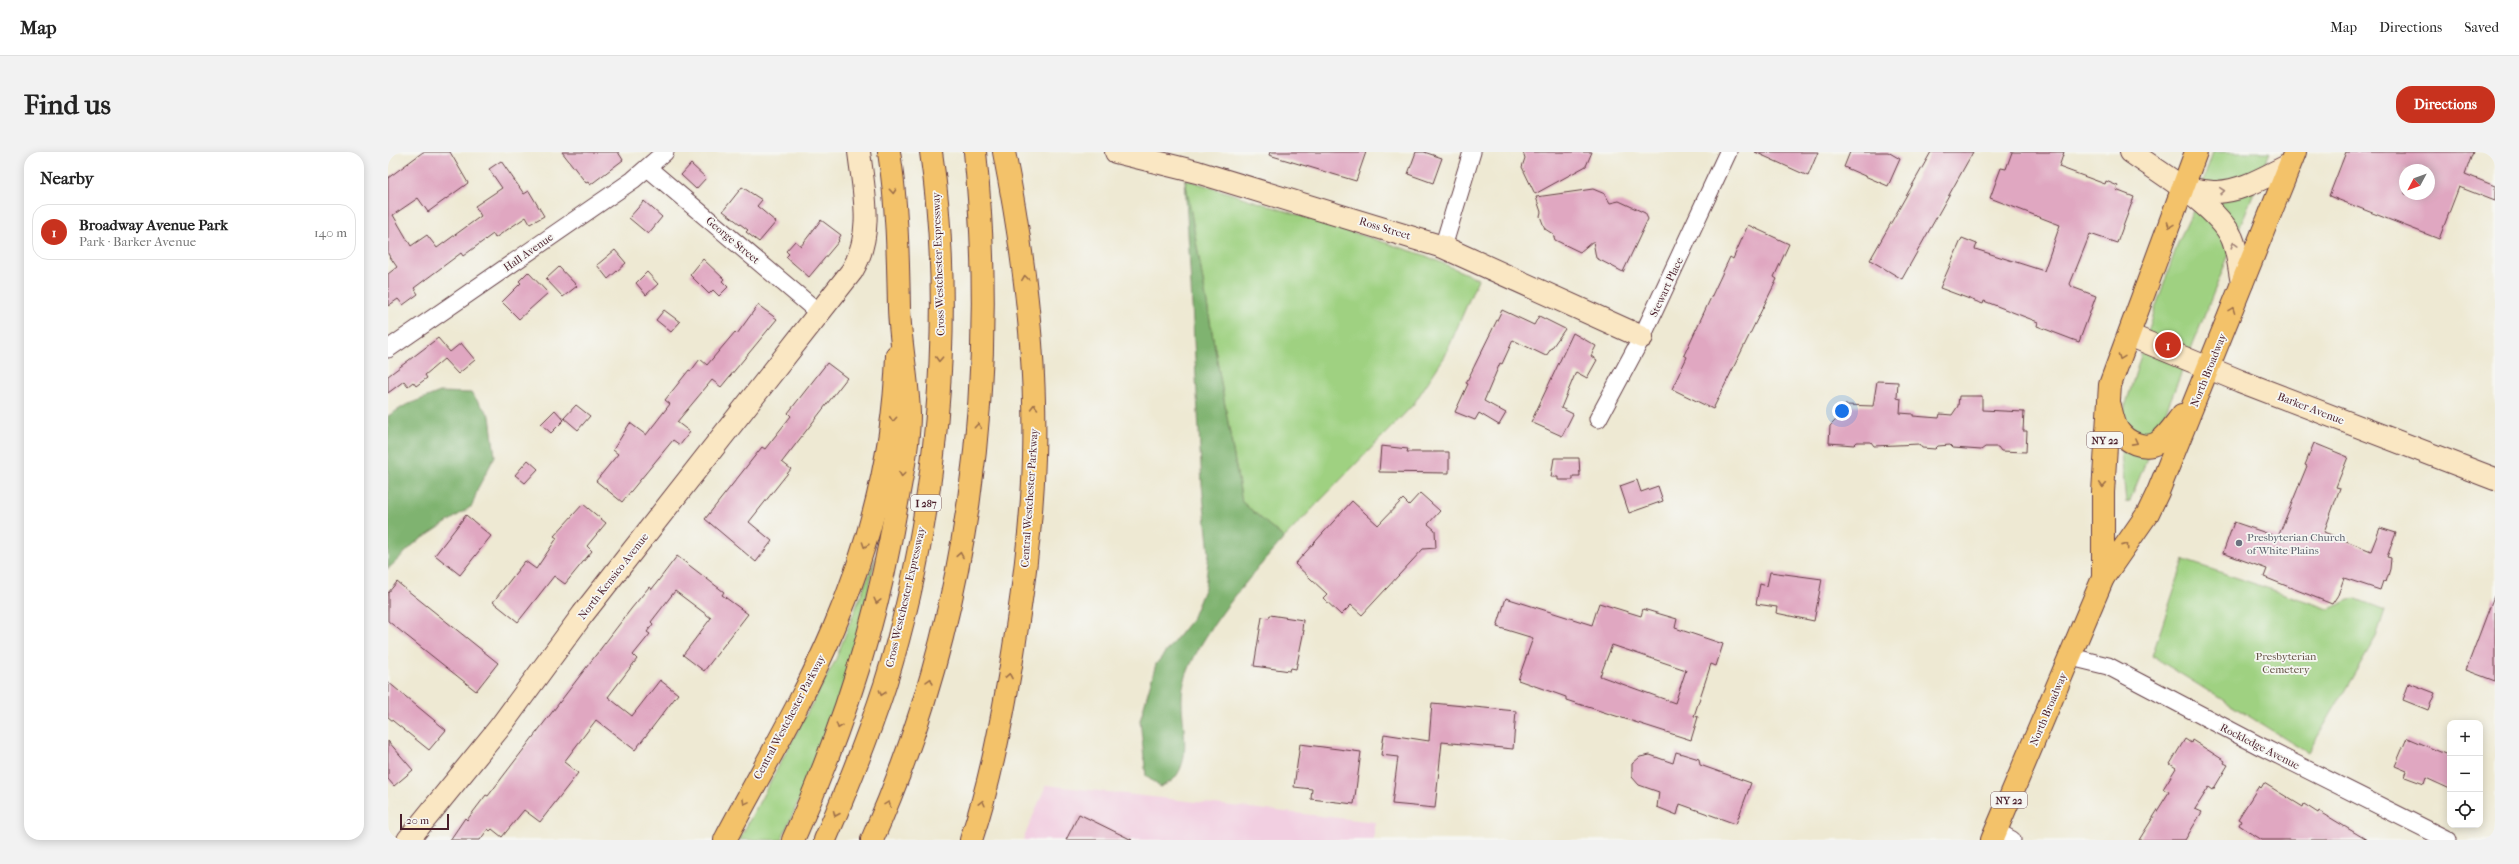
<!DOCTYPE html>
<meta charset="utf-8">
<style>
body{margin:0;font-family:"IM FELL French Canon",serif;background:#f2f2f2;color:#222}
.controls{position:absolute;right:12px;bottom:12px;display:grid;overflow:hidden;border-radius:8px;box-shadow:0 2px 10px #0003}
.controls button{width:36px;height:36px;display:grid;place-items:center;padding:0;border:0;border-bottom:1px solid #e0e0e0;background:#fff;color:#222;font:20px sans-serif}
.compass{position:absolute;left:2011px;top:12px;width:36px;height:36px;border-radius:50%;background:#fff;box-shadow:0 2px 10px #0003;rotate:229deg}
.scale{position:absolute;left:12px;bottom:10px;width:49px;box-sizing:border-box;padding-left:4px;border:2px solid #4a1f2b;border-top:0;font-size:11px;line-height:14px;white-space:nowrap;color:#4a1f2b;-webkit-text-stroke:3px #f6f6f2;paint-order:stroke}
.you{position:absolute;left:1454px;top:259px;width:14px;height:14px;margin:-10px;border:3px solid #fff;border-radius:50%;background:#1a73e8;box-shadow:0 0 0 6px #1a73e833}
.badge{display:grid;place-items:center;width:26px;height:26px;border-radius:50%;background:#c8321e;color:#fff;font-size:13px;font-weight:700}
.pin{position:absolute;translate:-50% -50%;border:2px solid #fff;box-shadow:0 1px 4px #0006}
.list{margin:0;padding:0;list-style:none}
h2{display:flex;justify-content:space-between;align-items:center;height:52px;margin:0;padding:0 16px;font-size:17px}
h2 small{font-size:13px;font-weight:400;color:#767676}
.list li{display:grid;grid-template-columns:26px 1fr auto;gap:12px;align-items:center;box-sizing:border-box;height:56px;margin:0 8px 8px;padding:0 8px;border:1px solid #e0e0e0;border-radius:16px}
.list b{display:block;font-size:15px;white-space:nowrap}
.list p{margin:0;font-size:13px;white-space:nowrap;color:#767676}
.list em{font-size:13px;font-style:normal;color:#767676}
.icon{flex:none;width:22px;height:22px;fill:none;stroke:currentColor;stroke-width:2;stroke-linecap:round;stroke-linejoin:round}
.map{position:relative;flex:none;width:2107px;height:688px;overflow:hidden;border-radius:16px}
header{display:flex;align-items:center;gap:24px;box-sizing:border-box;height:56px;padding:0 20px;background:#fff;border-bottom:1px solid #e0e0e0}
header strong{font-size:19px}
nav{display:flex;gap:22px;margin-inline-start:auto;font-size:14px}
.intro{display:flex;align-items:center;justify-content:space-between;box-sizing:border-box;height:96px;padding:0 24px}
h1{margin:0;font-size:28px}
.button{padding:10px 18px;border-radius:16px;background:#c8321e;color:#fff;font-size:14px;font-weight:700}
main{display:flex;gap:24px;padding:0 24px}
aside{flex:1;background:#fff;border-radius:16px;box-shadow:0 2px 10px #0003}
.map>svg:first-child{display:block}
.built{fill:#f2cfe1}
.green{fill:#9fd181;stroke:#747856}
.forest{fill:#7fb36f;stroke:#64694d}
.building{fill:#e0a7c1;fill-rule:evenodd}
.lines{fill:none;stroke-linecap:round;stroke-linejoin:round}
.street-casing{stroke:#633d44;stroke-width:19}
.secondary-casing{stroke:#633d44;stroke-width:24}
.primary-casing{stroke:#633d44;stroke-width:24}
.highway-casing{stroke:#633d44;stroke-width:24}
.street{stroke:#fff;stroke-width:17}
.secondary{stroke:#fae7c3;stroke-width:22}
.primary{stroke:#f3c26a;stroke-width:22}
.highway{stroke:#f3c26a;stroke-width:22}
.oneway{stroke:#9e704a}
.oneway2{stroke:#a28377}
.worship-dot{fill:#6b7280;stroke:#f6f6f2;stroke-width:1.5}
.labels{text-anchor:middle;stroke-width:3.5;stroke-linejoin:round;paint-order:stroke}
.shield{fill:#f6f6f2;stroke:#7e6067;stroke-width:1}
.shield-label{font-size:10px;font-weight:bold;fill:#4a1f2b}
.street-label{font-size:11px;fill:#4a1f2b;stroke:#f6f6f2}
.worship-label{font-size:11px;fill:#5b616d;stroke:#f6f6f2;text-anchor:start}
.park-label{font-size:11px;fill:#645445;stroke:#f6f6f2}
</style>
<header>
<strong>Map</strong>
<nav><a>Map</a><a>Directions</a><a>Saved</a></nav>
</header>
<div class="intro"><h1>Find us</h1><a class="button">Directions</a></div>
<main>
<aside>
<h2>Nearby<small></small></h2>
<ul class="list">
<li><span class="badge">1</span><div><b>Broadway Avenue Park</b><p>Park · Barker Avenue</p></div><em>140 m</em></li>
</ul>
</aside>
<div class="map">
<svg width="2107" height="688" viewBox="0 0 2107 688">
<rect width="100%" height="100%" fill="#f6f6f2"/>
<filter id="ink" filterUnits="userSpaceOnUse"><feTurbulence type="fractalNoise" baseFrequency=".025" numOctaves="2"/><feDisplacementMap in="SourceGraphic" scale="8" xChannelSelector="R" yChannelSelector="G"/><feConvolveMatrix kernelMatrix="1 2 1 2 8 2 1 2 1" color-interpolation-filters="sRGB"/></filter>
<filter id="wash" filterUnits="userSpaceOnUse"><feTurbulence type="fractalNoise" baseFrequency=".012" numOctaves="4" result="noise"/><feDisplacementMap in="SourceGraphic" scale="16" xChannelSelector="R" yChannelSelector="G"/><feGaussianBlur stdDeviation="0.9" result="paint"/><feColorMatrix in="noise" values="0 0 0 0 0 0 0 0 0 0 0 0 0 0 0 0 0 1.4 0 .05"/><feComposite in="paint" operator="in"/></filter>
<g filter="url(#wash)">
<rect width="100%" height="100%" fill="#eee9d3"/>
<path class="built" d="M 658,633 L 987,670 L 986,688 L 635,688 Z"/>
<g class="green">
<path d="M 1825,0 L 1882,0 L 1742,349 L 1738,350 L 1733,302 L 1734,265 L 1767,157 L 1791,88 L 1805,59 Z"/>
<path d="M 797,27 L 1036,103 L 1090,127 L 1057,204 L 1025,253 L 896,386 L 854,350 Z"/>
<path d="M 488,404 C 478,448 469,492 455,535 C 439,587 416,638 393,688 L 351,688 L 447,509 Z"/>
<path d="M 1796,408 L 1941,457 L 1966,446 L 1997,458 L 1988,485 L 1920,601 L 1764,504 Z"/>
</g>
<g class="forest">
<path d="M 797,27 L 854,350 L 896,386 C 864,423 808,485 796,531 C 788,560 808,602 786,627 C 783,630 776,633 772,635 L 758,624 L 752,568 L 768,512 L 804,467 L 817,435 L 821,401 L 814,333 Z"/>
<path d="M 52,240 L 83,241 L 102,264 L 107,304 L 90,336 L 84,354 L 26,392 L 0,417 L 0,264 L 18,253 Z"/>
</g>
<g id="blocks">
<g class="building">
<path d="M 35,0 L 62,0 L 80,31 L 40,60 L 30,46 L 5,63 L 23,94 L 39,83 L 49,96 L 93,64 L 87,54 L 114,36 L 101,17 L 113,9 L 136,42 L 141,39 L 156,64 L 142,72 L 138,65 L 107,86 L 105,82 L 75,104 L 73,101 L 26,136 L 30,142 L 15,153 L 10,147 L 0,154 L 0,122 L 9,115 L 0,102 L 0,26 Z"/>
<path d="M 174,0 L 230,0 L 235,8 L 202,33 L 200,30 L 198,31 Z"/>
<path d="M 882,0 L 978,0 L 968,29 L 881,3 Z"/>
<path d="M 1028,0 L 1036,0 L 1054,6 L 1045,31 L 1020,22 Z"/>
<path d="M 1135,0 L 1204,0 L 1198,14 L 1147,42 L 1134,15 L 1137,6 Z"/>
<path d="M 1367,0 L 1430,0 L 1420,24 Z"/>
<path d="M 1462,0 L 1500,0 L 1512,7 L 1500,34 L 1456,15 Z"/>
<path d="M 1543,0 L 1585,0 L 1514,127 L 1482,108 Z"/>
<path d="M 1624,0 L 1676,0 L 1671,15 L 1717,32 L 1718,29 L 1730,34 L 1728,38 L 1746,45 L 1729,91 L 1702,82 L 1682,132 L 1684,135 L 1708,144 L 1691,190 L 1649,174 L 1650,170 L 1596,149 L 1595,152 L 1552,136 L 1574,86 L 1589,92 L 1587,97 L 1656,119 L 1672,73 L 1602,46 L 1613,16 L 1618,17 Z"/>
<path d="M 1958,0 L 2085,0 L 2077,22 L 2107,34 L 2107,49 L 2071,35 L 2051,87 L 1941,44 ZM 2017,18 L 2041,18 L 2041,42 L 2017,42 Z"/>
<path d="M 303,12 L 318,26 L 308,37 L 293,23 Z"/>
<path d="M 354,35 L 374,48 L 369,54 L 388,70 L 371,90 L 358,80 L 360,78 L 335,59 Z"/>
<path d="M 1205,37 L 1217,42 L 1222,51 L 1231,49 L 1257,61 L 1260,67 L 1235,120 L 1208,106 L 1205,89 L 1192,100 L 1167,88 L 1165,82 L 1157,77 L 1152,64 L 1153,60 L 1148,45 Z"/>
<path d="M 256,49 L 274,65 L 260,82 L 241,66 Z"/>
<path d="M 433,68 L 453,83 L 450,88 L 451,89 L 421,125 L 398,105 L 401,102 L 398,99 L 407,89 L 413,94 Z"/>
<path d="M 1360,73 L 1401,92 L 1386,125 L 1389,127 L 1325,257 L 1284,237 L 1299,205 L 1296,203 L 1342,105 L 1345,107 Z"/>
<path d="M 227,98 L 238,111 L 220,127 L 209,113 Z"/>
<path d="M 315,107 L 336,127 L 334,129 L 340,135 L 331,144 L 325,138 L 321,142 L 302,123 Z"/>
<path d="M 171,115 L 189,134 L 175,145 L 158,127 Z"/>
<path d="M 140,120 L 160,141 L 131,167 L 114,150 L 133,131 L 131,129 Z"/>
<path d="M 259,120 L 270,132 L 258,143 L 248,131 Z"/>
<path d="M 370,153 L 389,167 L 333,235 L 324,228 L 289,270 L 302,280 L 292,293 L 285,288 L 234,350 L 208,329 L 230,302 L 225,298 L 242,271 L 258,283 L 282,252 L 277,248 L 301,218 L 303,219 L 312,207 L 319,213 L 347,180 L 349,182 Z"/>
<path d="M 276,158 L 292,170 L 283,180 L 268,168 Z"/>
<path d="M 1114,158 L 1146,173 L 1151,164 L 1177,177 L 1158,204 L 1125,188 L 1114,212 L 1112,211 L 1096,249 L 1118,261 L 1111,273 L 1091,261 L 1087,268 L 1067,260 L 1080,232 L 1078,231 Z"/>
<path d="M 1185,181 L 1208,194 L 1203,204 L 1209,208 L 1199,226 L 1188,220 L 1173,256 L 1185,262 L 1174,284 L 1143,270 Z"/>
<path d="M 50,186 L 62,200 L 73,191 L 87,208 L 70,222 L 56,207 L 37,223 L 39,226 L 28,234 L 25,230 L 20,234 L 16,229 L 0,241 L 0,224 Z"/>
<path d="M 439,211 L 459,226 L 394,310 L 403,317 L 361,370 L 384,389 L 368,410 L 317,367 L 374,295 L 377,297 L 403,264 L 400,261 Z"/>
<path d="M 1489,229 L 1510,230 L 1509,246 L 1513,247 L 1512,261 L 1525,262 L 1525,264 L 1551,266 L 1552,262 L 1564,263 L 1570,254 L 1571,244 L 1594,244 L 1594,258 L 1636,260 L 1635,279 L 1639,279 L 1638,300 L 1613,299 L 1610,295 L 1597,295 L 1593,298 L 1565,296 L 1562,293 L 1550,294 L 1547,297 L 1534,296 L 1531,292 L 1486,294 L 1483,290 L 1469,290 L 1466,293 L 1441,291 L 1442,274 L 1451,265 L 1451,259 L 1457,253 L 1485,254 Z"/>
<path d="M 188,253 L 202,264 L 190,278 L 176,266 Z"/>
<path d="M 167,258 L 176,268 L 163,281 L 153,272 Z"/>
<path d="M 1926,291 L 1960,305 L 1948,335 L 1952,336 L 1936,380 L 1983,399 L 1992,376 L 2008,381 L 1999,405 L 2003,406 L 2002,417 L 1998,430 L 1995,429 L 1992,438 L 1956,426 L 1950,443 L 1944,452 L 1876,425 L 1879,417 L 1835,401 L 1846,370 L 1890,385 L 1919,314 L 1917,313 Z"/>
<path d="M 993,294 L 1020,297 L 1019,300 L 1061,300 L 1061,321 L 991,320 Z"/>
<path d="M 1166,306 L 1191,306 L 1192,324 L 1185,324 L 1185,328 L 1170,328 L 1170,325 L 1163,325 Z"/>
<path d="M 140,308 L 150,317 L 137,331 L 127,323 Z"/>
<path d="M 1249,328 L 1253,340 L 1270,334 L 1275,349 L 1241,361 L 1232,334 Z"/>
<path d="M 1032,341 L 1052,359 L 1040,372 L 1047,378 L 1048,396 L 1035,397 L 974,463 L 963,453 L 953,463 L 935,446 L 939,442 L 907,412 L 964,349 L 990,373 L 1015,347 L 1021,353 Z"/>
<path d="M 195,352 L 218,371 L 199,394 L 204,399 L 177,432 L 166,424 L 130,470 L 105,450 L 137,409 L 148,417 L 169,386 L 166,384 Z"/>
<path d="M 78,363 L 103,384 L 72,423 L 47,403 Z"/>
<path d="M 289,404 L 336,440 L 334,443 L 360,462 L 316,519 L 295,503 L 323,466 L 287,439 L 263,470 L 265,472 L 259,480 L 262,482 L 245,503 L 249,507 L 220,545 L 244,564 L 272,528 L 290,542 L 247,598 L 208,568 L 176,610 L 190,621 L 152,670 L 136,658 L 114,685 L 104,677 L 102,679 L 100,677 L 92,688 L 62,688 L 77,666 L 79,668 L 98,643 L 100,644 L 243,457 L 261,435 L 264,437 Z"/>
<path d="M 1382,420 L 1434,427 L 1426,469 L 1388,461 L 1389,455 L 1368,452 L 1372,432 L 1379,434 Z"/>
<path d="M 9,430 L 110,511 L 88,539 L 0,469 L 0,441 Z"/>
<path d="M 2106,444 L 2107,445 L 2107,529 L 2078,518 Z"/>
<path d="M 1118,446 L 1204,473 L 1211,451 L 1253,464 L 1255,457 L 1289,467 L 1287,476 L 1335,492 L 1328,514 L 1323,512 L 1306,564 L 1310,565 L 1303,588 L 1178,548 L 1178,545 L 1130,528 L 1145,486 L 1109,475 ZM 1224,493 L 1298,518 L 1287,551 L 1212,524 Z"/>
<path d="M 882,463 L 915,468 L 914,478 L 916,478 L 908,517 L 903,516 L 902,519 L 866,514 L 874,465 L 881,466 Z"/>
<path d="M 0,530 L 58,578 L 41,598 L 0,565 Z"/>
<path d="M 2021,531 L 2047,541 L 2040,558 L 2015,548 Z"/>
<path d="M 1044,551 L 1128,559 L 1125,597 L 1054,590 L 1047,656 L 1004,652 L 1010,605 L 993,603 L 996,582 L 1041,589 Z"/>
<path d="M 2019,586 L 2062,604 L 2062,637 L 2038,626 L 2036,632 L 2017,625 L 2019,619 L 2007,614 Z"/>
<path d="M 1797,587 L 1803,591 L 1804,588 L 1837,609 L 1836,611 L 1840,613 L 1825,638 L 1821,635 L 1807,657 L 1814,660 L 1797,688 L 1751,688 L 1781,640 L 1775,637 L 1788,616 L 1782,612 Z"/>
<path d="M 0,589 L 25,618 L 6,634 L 0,627 Z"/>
<path d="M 912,592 L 973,600 L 966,652 L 923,647 L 924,637 L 906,635 Z"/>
<path d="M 1288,600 L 1311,607 L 1312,613 L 1363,631 L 1348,672 L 1292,652 L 1289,663 L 1269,655 L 1271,640 L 1251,633 L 1244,625 L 1244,612 L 1252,605 L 1262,603 L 1285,611 Z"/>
<path d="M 1876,631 L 1915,655 L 1916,652 L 1930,661 L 1931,659 L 1979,688 L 1874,688 L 1851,673 L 1853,669 L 1850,667 L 1871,634 L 1873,636 Z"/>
<path d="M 691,662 L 744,688 L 678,688 Z"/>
</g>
</g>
</g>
<g filter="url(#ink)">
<use href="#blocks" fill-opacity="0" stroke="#633d44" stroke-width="1"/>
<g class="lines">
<defs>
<g id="street">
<path d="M 261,17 L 430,160"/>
<path d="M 1055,95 L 1084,0"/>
<path d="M 0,197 L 245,28 L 277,0"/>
<path d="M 1210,267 L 1254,185 L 1340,0"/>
<path d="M 1683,505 L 1720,514 L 1872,594 L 2060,688"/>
<path d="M 1608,679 L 1624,688"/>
</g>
<g id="secondary">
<path d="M 728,0 L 809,20 L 1055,95 L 1254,185"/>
<path d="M 1743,0 C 1772,21 1829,54 1844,86 C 1850,100 1851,117 1854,131"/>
<path d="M 1795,36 C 1806,37 1818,40 1829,40 C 1855,39 1878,24 1901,13"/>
<path d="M 1741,183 L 1852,229 L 2107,327"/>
<path d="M 20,688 L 112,575 L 195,462 L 464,119 C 486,81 476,41 471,0"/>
</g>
<g id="primary">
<path d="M 1722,254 C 1724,262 1726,272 1730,278 C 1738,290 1756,298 1769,291 C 1779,285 1787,272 1794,263"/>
<path d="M 1715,426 L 1715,340 L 1722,233 L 1808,0"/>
<path d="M 337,688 C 374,618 415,549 446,476 C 483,389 506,298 509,203"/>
<path d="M 583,688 C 602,631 613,573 623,514 C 634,445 644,376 646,306 C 649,203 636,101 616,0"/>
<path d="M 1604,688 L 1715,426 L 1760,361 L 1770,340 L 1907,0"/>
</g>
<g id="highway">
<path d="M 405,688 C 453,582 489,471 508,357 C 513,326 521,293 521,262 C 520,227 512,191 511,156 C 510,104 509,51 501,0"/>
<path d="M 437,688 C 459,637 480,585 497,533 C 548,370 568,169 543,0"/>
<path d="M 484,688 C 580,472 611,234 587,0"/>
</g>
</defs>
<use href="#street" class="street-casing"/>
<use href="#secondary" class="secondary-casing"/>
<use href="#primary" class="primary-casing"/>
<use href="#highway" class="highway-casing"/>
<use href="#street" class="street"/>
<use href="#secondary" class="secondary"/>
<use href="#primary" class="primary"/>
<use href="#highway" class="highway"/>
</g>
<defs><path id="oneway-chevron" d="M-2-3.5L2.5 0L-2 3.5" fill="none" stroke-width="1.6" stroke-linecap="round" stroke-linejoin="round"/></defs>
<g class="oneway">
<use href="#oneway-chevron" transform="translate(505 39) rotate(85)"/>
<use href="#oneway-chevron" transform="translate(1782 73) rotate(110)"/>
<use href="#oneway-chevron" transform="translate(637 126) rotate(-97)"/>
<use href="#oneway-chevron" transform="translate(1844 158) rotate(-69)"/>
<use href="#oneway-chevron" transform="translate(1733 205) rotate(110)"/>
<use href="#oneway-chevron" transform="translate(551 207) rotate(93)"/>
<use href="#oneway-chevron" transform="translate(646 255) rotate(-90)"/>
<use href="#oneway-chevron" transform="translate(505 267) rotate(95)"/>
<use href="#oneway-chevron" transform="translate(590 274) rotate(-85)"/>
<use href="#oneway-chevron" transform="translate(1747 290) rotate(28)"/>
<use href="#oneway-chevron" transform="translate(514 322) rotate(97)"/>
<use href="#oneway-chevron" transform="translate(1715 333) rotate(93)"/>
<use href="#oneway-chevron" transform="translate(477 393) rotate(109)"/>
<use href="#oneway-chevron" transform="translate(1738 394) rotate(-55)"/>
<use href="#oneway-chevron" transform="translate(572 403) rotate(-80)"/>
<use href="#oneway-chevron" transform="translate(489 449) rotate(104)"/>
<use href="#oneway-chevron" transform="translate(621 524) rotate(-80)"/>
<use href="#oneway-chevron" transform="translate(542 529) rotate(-74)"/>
<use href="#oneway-chevron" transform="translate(494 541) rotate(109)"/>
<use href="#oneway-chevron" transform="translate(451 574) rotate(109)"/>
<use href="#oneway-chevron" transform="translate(357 650) rotate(118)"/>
<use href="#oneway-chevron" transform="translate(594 651) rotate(-76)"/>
<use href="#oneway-chevron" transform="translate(500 652) rotate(-69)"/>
<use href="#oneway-chevron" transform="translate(448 662) rotate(113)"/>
</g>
<g class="oneway2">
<use href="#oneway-chevron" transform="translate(1834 39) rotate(-5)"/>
<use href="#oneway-chevron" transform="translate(1846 93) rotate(-105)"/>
</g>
</g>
<circle class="worship-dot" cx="1851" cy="391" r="4"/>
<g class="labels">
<g class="shield">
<rect x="1699" y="280" width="36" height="16" rx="3"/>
<rect x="523" y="343" width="30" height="16" rx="3"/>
<rect x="1603" y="640" width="36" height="16" rx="3"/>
</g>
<g class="shield-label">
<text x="1717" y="292">NY 22</text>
<text x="538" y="355">I 287</text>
<text x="1621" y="652">NY 22</text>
</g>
<g class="street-label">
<text transform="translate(997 76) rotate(17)" y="4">Ross Street</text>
<text transform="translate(345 88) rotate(40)" y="4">George Street</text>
<text transform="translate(140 100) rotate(-35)" y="4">Hall Avenue</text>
<text transform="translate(550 112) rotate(-92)" y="4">Cross Westchester Expressway</text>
<text transform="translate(1278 135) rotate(-65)" y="4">Stewart Place</text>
<text transform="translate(1820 218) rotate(-68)" y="4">North Broadway</text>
<text transform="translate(1923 256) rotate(21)" y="4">Barker Avenue</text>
<text transform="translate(641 346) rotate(-86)" y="4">Central Westchester Parkway</text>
<text transform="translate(225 424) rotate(-52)" y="4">North Kensico Avenue</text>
<text transform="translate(517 445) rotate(-77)" y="4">Cross Westchester Expressway</text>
<text transform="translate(1660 557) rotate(-67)" y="4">North Broadway</text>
<text transform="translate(401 565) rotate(-62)" y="4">Central Westchester Parkway</text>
<text transform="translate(1872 594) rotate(27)" y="4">Rockledge Avenue</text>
</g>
<g class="worship-label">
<text x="1859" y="389">Presbyterian Church<tspan x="1859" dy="13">of White Plains</tspan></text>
</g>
<g class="park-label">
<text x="1898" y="508">Presbyterian<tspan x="1898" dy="13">Cemetery</tspan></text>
</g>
</g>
</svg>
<div class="controls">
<button>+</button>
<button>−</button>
<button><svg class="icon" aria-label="locate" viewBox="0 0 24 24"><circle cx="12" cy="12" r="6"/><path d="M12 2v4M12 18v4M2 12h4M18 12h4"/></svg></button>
</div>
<svg class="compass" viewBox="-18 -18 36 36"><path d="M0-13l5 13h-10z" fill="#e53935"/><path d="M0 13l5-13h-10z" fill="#767676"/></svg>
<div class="scale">20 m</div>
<div class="you"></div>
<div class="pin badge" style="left:1780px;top:193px">1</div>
</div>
</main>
